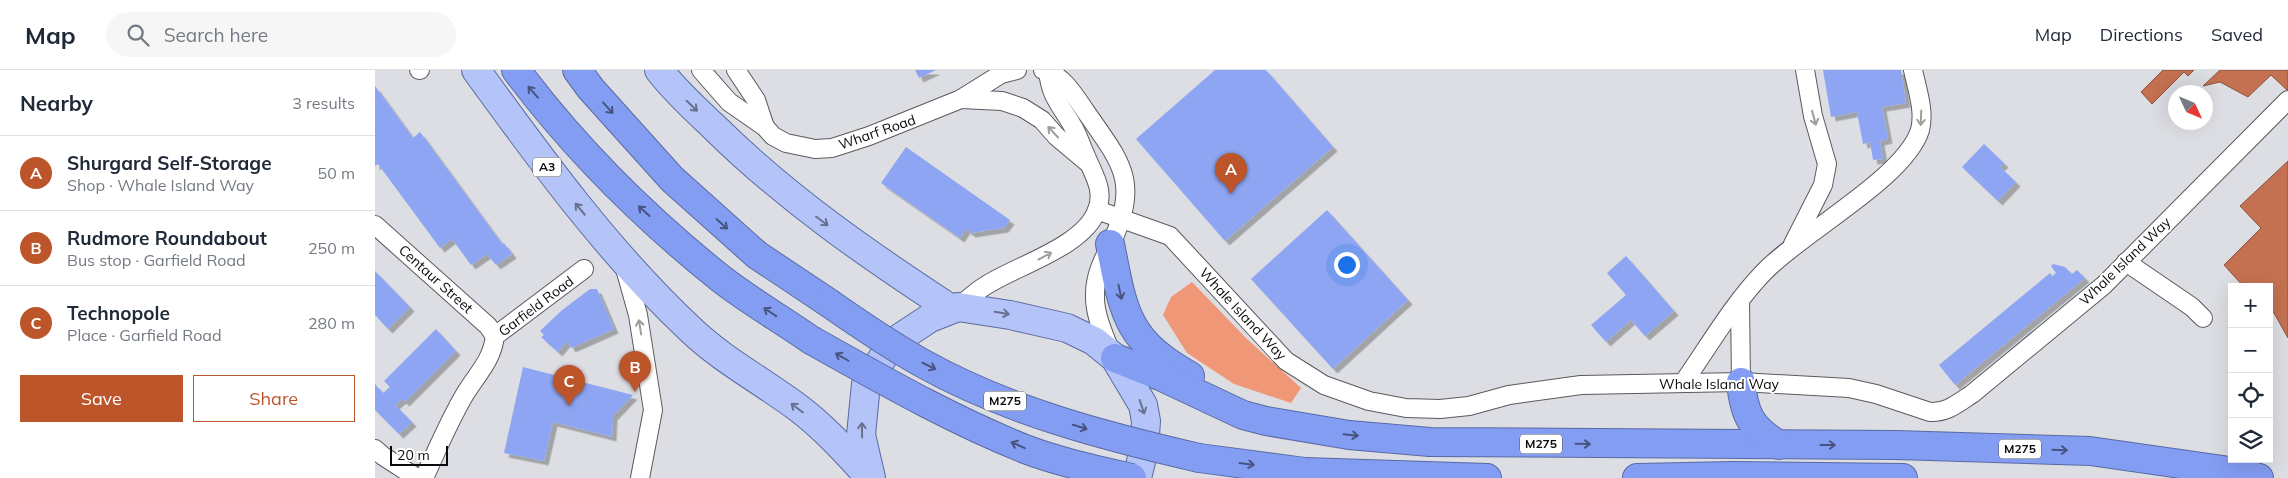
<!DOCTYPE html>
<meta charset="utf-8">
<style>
body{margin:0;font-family:Mulish,sans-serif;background:#f6f6f7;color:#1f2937}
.controls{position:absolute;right:15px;bottom:15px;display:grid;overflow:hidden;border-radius:0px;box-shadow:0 5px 20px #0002}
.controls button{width:45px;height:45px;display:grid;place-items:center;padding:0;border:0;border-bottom:1px solid #e0e1e3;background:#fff;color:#1f2937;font:25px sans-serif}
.compass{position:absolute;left:1793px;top:15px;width:45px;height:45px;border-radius:50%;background:#fff;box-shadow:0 5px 20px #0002;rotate:134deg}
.scale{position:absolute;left:15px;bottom:12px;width:58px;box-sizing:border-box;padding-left:5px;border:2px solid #0b0b0d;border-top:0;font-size:14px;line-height:18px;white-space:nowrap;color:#0b0b0d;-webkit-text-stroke:4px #fff;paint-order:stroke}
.you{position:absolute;left:971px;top:194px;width:18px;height:18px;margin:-12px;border:4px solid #fff;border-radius:50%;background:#1a73e8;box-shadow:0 0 0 8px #1a73e833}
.badge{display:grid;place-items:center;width:32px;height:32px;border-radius:50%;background:#bc552a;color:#fff;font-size:16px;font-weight:700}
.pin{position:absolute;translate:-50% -41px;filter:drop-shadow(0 1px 2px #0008)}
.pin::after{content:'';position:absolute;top:26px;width:18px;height:15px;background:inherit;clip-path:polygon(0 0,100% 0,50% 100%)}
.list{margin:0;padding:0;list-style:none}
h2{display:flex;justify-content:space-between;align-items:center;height:65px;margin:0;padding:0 20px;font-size:21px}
h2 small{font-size:16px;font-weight:400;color:#747a83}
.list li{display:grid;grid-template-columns:32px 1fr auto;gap:15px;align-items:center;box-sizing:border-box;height:75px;padding:0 20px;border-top:1px solid #e0e1e3}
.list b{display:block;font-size:19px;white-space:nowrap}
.list p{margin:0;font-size:16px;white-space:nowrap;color:#747a83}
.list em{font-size:16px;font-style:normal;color:#747a83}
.actions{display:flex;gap:10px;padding:15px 20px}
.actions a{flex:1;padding:11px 0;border:1px solid #bc552a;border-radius:0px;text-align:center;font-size:18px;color:#bc552a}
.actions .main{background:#bc552a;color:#fff}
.icon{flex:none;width:28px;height:28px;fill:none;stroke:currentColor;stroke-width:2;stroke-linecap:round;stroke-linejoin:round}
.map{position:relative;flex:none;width:1913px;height:408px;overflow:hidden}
header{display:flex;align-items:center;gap:30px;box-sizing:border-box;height:70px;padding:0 25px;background:#fff;border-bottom:1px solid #e0e1e3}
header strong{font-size:24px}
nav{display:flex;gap:28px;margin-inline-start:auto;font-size:18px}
.search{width:350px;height:45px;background:#f6f6f7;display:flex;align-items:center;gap:12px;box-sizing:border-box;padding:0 18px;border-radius:28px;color:#747a83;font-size:19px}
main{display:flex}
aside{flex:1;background:#fff}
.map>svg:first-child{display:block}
.forest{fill:#ef9776}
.water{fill:#c47151;stroke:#8c523d}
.building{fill:#8da5f2;filter:url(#shadow)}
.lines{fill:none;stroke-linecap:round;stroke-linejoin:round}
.street-casing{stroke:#595a5e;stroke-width:20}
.primary-casing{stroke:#596aa2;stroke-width:30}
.highway-casing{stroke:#596aa2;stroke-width:30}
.street{stroke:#fff;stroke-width:18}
.primary{stroke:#b5c4f8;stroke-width:28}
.highway{stroke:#839df3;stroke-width:28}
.highway-bridge-casing{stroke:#596aa2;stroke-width:30;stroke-linecap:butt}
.highway-bridge{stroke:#839df3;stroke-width:28}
.oneway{stroke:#475480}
.oneway2{stroke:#68718e}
.oneway3{stroke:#9d9d9e}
.labels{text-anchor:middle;stroke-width:4;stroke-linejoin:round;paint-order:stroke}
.shield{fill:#fff;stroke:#545456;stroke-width:1}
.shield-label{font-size:12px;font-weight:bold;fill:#0b0b0d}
.street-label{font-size:14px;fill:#0b0b0d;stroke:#fff}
</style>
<header>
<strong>Map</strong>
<div class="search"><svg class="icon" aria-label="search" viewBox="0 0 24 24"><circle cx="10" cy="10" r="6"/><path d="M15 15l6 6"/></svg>Search here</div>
<nav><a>Map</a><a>Directions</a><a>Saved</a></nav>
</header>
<main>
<aside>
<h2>Nearby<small>3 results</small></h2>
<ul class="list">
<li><span class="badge">A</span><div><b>Shurgard Self-Storage</b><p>Shop · Whale Island Way</p></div><em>50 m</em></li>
<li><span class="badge">B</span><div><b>Rudmore Roundabout</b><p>Bus stop · Garfield Road</p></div><em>250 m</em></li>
<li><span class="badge">C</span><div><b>Technopole</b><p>Place · Garfield Road</p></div><em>280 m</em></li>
</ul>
<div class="actions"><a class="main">Save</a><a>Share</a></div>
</aside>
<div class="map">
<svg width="1913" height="408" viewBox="0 0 1913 408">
<defs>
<filter id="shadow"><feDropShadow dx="4.5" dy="4.5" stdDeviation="0" flood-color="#0004"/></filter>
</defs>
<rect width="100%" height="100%" fill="#dddee3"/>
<path class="forest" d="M 817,212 L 871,268 L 926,318 L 916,333 L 859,314 L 812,283 L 788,245 L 796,227 Z"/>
<g class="water">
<path d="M 1788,0 L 1819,0 L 1813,6 L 1809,2 L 1777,34 L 1766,22 Z"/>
<path d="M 1845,0 L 1913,0 L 1913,21 L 1896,5 L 1873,27 L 1845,12 L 1828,16 Z"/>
<path d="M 1913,91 L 1913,268 L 1899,243 L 1894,240 L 1894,217 L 1869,217 L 1849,195 L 1886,158 L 1865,136 Z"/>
</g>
<g class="building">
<path d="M 540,0 L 561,0 L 544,8 Z"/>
<path d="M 840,0 L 891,0 L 958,77 L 850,171 L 761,69 Z"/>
<path d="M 1448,0 L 1526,0 L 1531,33 L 1507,37 L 1513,69 L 1505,71 L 1508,89 L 1498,90 L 1495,72 L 1488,74 L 1482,42 L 1456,47 Z"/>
<path d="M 0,16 L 38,68 L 45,62 L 127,174 L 129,173 L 137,184 L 121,195 L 112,184 L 96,195 L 77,169 L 65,178 L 3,94 L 0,96 Z"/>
<path d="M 1609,74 L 1629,93 L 1625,97 L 1641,112 L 1623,131 L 1587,97 Z"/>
<path d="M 531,77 L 635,150 L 629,158 L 596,163 L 591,159 L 585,168 L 506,113 Z"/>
<path d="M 952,140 L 1033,230 L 958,299 L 876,209 Z"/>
<path d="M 1251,186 L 1299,241 L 1270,266 L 1256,250 L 1231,272 L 1216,255 L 1251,225 L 1232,203 Z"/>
<path d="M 1678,194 L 1690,197 L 1697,204 L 1702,200 L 1710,208 L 1580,315 L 1564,295 L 1675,203 L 1677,206 L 1681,203 L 1676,196 Z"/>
<path d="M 0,201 L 35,237 L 13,259 L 0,245 Z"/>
<path d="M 215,219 L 222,219 L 239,259 L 196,278 L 192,271 L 183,282 L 166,267 L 169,265 L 165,261 L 186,241 Z"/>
<path d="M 61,259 L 81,281 L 30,332 L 27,329 L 20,335 L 37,352 L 24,364 L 0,340 L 0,314 L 8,323 L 15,317 L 9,311 Z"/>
<path d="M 148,297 L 258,325 L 238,346 L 237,367 L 178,352 L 169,391 L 129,383 Z"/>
</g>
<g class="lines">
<defs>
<g id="street">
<path d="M 44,0 L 45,0"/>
<path d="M 326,0 L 354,32 L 390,57 L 398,66 L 411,73 L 440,79 L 457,78 L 494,66 L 586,29 L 626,4 L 642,0"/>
<path d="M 361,0 L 381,30 L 390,57"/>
<path d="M 668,0 C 688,5 700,26 711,42 C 747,94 765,111 736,174 C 728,190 720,205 720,224 C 719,244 729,264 736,283"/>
<path d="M 586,29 L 627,31 L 648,38 L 667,50 L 681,66 L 712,92"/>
<path d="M 722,140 L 795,166 L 911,291 L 949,315 L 994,331 L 1031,338 L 1065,339 L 1094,336 L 1134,325 L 1206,315 L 1366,312 L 1474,318 L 1501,324 L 1555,342 C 1572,343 1583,333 1597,324 L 1729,215 L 1913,30"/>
<path d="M 0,155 L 113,256 L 120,266"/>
<path d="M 1418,174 L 1448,115 L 1452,94 L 1438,46 L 1430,0"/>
<path d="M 1751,192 L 1817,237 L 1828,248"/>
<path d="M 249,195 L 263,245 L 278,340 L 265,408"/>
<path d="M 1365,231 L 1366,312"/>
<path d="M 583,237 C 592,230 600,222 610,216 C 640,196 709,177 722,140 C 730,120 718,104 711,86 C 706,76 703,64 697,55 C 685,34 675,26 673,0"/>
<path d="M 1308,313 C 1334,276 1358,234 1389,202 C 1426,163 1530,108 1545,60 C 1550,41 1542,19 1538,0"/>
<path d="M 0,379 L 8,386 L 42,408"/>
<path d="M 49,408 C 62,380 74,351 90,324 C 102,304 117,291 120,266 L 209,199"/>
</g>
<g id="primary">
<path d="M 101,0 C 167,91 233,182 315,259 C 346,289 387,311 422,337 C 449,357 472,383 495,408"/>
<path d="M 284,0 C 300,21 320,39 339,57 C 411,128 492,184 576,239"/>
<path d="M 496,408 L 486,365 L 491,314 L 517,273 L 555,248 L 583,237 L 635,245 L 692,258 L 719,271 L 740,288 L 768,335 L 771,351 L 769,379 L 762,408"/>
</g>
<g id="highway">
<path d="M 141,0 C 198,76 270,148 345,208 C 373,230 406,249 436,270"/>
<path d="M 202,0 L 216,19 L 297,109 L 382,185 L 454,233"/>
<path d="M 735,174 C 749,243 750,269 815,306"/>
<path d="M 740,288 L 785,306 L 868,345 L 891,351 L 974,365 L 1055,372 L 1521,375 L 1715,381 L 1862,402 L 1884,408"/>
<path d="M 1366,312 C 1369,345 1376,358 1404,375"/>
<path d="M 824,388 L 930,402 L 1112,408"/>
<path d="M 1262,408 L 1358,406 L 1528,408"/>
</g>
</defs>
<use href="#street" class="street-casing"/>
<use href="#primary" class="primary-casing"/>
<use href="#highway" class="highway-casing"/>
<use href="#street" class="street"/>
<use href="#primary" class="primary"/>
<use href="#highway" class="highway"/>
<defs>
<g id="highway-bridge">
<path d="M 454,233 C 484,254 515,275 547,293 C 633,341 729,366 824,388"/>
<path d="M 436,270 C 506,309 575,349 650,379 C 684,392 722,400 757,408"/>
</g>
</defs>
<use href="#highway-bridge" class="highway-bridge-casing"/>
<use href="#highway-bridge" class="highway-bridge"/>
</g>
<defs><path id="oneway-shaft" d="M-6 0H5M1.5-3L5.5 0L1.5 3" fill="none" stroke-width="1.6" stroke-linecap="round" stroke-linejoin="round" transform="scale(1.25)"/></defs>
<g class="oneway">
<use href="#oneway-shaft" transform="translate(158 22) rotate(-131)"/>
<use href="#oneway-shaft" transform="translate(233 38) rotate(48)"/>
<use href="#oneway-shaft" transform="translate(269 141) rotate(-138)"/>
<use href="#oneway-shaft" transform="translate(347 154) rotate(42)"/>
<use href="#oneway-shaft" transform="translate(745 222) rotate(78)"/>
<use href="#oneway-shaft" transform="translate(395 242) rotate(-146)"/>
<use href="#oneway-shaft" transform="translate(467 287) rotate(-150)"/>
<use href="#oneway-shaft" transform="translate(554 296) rotate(26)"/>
<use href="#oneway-shaft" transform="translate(705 357) rotate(17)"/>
<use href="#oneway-shaft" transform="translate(976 365) rotate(6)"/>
<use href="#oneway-shaft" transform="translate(1208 374) rotate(1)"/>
<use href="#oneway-shaft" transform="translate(643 375) rotate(-156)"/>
<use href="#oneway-shaft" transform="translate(1453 375)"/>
<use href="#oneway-shaft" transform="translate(1685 380) rotate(2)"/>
<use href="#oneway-shaft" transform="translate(872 394) rotate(8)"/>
</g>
<g class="oneway2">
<use href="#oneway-shaft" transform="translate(317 36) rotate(44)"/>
<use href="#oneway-shaft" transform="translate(205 139) rotate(-130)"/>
<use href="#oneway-shaft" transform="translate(447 151) rotate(37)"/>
<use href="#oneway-shaft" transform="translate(627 243) rotate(9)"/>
<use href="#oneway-shaft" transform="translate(767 337) rotate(71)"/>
<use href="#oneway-shaft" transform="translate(422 338) rotate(-143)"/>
<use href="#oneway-shaft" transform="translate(487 360) rotate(-91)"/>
</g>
<g class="oneway3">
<use href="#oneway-shaft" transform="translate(1439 48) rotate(75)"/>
<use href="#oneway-shaft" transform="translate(1546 48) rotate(92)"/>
<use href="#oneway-shaft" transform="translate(678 62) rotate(-133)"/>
<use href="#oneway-shaft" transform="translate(670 186) rotate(-28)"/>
<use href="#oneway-shaft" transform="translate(265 257) rotate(-99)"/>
</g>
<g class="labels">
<g class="shield">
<rect x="158" y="87.5" width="28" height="19" rx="4"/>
<rect x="609" y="321.5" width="42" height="19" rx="4"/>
<rect x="1145" y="364.5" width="42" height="19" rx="4"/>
<rect x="1624" y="369.5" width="42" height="19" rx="4"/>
</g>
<g class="shield-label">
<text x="172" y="101">A3</text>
<text x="630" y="335">M275</text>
<text x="1166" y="378">M275</text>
<text x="1645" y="383">M275</text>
</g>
<g class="street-label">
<text transform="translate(502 62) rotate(-19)" y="5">Wharf Road</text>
<text transform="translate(1750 191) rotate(-44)" y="5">Whale Island Way</text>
<text transform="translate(61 209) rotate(42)" y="5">Centaur Street</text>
<text transform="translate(161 236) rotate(-37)" y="5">Garfield Road</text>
<text transform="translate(868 244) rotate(47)" y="5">Whale Island Way</text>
<text x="1344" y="319">Whale Island Way</text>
</g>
</g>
</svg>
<div class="controls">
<button>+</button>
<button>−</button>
<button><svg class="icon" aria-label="locate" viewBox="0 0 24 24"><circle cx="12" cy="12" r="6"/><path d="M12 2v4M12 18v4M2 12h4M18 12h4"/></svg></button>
<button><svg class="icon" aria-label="layers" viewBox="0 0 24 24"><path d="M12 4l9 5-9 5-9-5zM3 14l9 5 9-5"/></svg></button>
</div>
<svg class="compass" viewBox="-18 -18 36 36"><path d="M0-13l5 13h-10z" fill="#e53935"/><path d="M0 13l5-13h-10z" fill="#747a83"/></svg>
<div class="scale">20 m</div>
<div class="you"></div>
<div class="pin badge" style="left:856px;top:124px">A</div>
<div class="pin badge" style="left:260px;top:322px">B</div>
<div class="pin badge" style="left:194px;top:336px">C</div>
</div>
</main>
